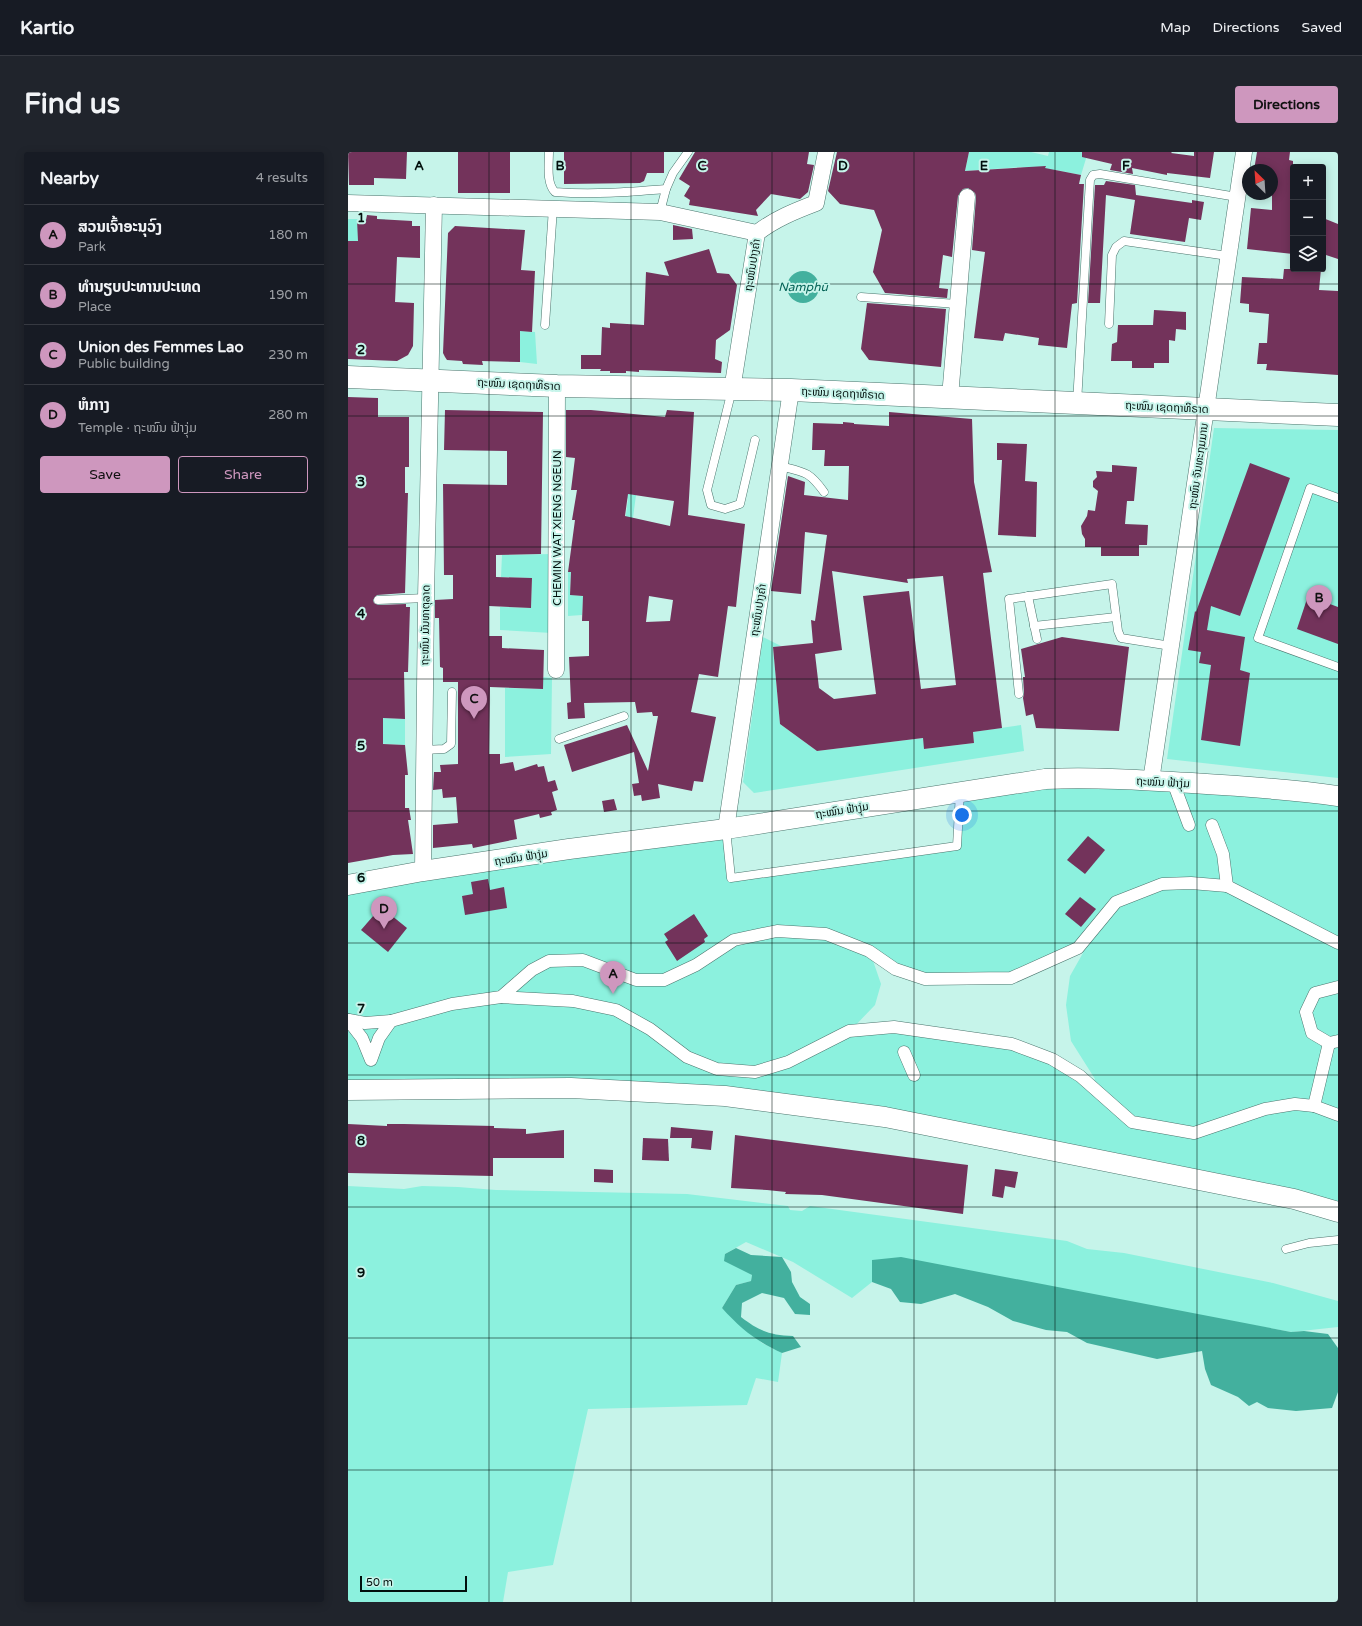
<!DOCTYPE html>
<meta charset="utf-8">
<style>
body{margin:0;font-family:"Varela Round","Noto Sans Lao",sans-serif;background:#20242c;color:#f1f3f6}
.controls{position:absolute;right:12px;top:12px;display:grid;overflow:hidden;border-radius:4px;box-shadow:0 2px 10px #0003}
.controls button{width:36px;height:36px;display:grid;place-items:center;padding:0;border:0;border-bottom:1px solid #363941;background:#171b24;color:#f1f3f6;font:20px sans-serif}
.compass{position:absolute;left:894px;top:12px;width:36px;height:36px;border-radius:50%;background:#171b24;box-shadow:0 2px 10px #0003;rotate:335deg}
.scale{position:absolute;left:12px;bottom:10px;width:107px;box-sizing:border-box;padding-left:4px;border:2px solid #02100d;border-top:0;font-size:11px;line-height:14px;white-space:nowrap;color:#02100d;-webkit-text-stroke:3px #c6f4ea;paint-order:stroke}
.you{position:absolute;left:614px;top:663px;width:14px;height:14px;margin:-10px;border:3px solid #fff;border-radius:50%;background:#1a73e8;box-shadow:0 0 0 6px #1a73e833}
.badge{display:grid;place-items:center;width:26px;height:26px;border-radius:50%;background:#ce97be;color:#111;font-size:13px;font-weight:700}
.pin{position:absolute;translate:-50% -33px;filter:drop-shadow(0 1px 2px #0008)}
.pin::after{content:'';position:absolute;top:21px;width:14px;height:12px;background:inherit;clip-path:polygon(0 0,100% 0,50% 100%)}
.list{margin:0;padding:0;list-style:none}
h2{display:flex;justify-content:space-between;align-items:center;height:52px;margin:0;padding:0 16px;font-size:17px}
h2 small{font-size:13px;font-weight:400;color:#9ea1a6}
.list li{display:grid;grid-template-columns:26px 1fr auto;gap:12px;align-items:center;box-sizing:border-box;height:60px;padding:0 16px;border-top:1px solid #363941}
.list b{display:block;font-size:15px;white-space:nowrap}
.list p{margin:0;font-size:13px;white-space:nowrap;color:#9ea1a6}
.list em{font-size:13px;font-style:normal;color:#9ea1a6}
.actions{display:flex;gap:8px;padding:12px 16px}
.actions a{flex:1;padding:9px 0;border:1px solid #ce97be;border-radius:4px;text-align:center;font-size:14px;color:#ce97be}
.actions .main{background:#ce97be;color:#111}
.icon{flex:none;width:22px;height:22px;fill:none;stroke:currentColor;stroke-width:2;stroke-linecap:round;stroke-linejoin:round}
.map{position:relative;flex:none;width:990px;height:1450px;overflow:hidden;border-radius:4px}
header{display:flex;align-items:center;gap:24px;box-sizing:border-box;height:56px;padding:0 20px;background:#171b24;border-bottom:1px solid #363941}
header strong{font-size:19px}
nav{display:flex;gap:22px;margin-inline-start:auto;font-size:14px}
.intro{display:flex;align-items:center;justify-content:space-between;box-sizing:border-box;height:96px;padding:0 24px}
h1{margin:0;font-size:28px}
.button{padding:10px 18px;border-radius:4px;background:#ce97be;color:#111;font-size:14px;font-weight:700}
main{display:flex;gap:24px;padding:0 24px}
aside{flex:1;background:#171b24;border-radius:4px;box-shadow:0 2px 10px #0003}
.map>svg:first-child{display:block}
.green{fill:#8cf1de;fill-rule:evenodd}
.water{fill:#43b09e}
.building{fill:#73335b;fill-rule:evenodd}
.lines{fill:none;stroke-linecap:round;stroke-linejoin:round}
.service-casing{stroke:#4b756d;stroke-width:9}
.pedestrian-casing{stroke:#4b756d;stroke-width:13}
.minor-casing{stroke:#4b756d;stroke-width:17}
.tertiary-casing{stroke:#4b756d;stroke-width:21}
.trunk-casing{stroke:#4b756d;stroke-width:23}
.service{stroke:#fff;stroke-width:8}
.pedestrian{stroke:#fff;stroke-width:12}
.minor{stroke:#fff;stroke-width:16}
.tertiary{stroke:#fff;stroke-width:20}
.trunk{stroke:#fff;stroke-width:22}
.grid{fill:none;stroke:#02100d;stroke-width:1;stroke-opacity:0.55}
.labels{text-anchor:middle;stroke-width:4;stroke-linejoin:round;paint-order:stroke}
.street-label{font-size:11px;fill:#02100d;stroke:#c6f4ea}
.water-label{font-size:12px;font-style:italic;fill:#056357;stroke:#c6f4ea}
.grid-label{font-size:13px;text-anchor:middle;font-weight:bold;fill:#02100d;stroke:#c6f4ea;stroke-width:4;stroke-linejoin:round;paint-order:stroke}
</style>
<header>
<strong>Kartio</strong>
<nav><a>Map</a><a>Directions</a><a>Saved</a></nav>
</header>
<div class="intro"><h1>Find us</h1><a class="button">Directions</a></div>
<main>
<aside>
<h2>Nearby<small>4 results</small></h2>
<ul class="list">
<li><span class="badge">A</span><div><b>ສວນເຈົ້າອະນຸວົງ</b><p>Park</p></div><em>180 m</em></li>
<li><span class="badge">B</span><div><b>ທຳນຽບປະທານປະເທດ</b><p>Place</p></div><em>190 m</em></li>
<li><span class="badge">C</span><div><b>Union des Femmes Lao</b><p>Public building</p></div><em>230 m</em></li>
<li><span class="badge">D</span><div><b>ຫໍກາງ</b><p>Temple · ຖະໝົນ ຟ້າງຸ່ມ</p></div><em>280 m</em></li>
</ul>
<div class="actions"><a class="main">Save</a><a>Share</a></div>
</aside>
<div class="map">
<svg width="990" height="1450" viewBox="0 0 990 1450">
<rect width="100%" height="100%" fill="#c6f4ea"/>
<g class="green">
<path d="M 621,0 L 683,0 L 700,4 L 701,0 L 740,0 L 733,23 L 707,18 L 706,21 L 673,15 L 617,19 Z"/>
<path d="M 0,67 L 37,67 L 37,77 L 28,97 L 0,89 Z"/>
<path d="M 172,179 L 187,180 L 189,212 L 172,210 Z"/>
<path d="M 866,276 L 990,278 L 990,626 L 819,607 Z"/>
<path d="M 277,341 L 288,343 L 285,366 L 298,449 L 235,448 L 234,463 L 220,464 L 220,420 L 223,420 L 222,443 L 257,445 L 272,407 L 280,347 L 277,344 Z"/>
<path d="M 204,402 L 204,481 L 152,478 L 152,455 L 183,456 L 184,426 L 153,425 L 154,403 Z"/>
<path d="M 415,485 L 433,494 L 425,495 L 432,572 L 469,599 L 575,586 L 577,597 L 626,591 L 625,580 L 673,573 L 676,599 L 406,641 L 395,630 Z"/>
<path d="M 195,525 L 204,526 L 203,602 L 157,605 L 157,536 L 195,537 Z"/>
<path d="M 35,566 L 57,567 L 57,593 L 4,590 Z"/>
<path d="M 697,627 L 990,644 L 990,1060 L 377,944 L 0,938 L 0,733 L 378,677 L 383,725 L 609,694 L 612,639 ZM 730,796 L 735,801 L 722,824 L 718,853 L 723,889 L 747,927 L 742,933 L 664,892 L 546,875 L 502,879 L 527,853 L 533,832 L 522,800 L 577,827 L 663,826 Z"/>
<path d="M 0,1034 L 56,1037 L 74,1034 L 110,1035 L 148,1038 L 339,1042 L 440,1054 L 442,1058 L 454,1059 L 462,1054 L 719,1089 L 739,1097 L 776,1101 L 925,1131 L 990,1149 L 990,1175 L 944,1180 L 524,1108 L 524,1130 L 504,1146 L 445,1110 L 398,1090 L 377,1102 L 404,1123 L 403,1129 L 388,1133 L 374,1156 L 414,1191 L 434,1201 L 430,1230 L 408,1226 L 399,1253 L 240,1257 L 205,1413 L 160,1420 L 155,1450 L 0,1450 Z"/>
</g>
<g class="water">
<circle cx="455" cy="135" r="16"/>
<path d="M 388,1096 L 403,1103 L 434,1105 L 443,1120 L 444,1130 L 452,1145 L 462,1152 L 462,1163 L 447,1162 L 436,1146 L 414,1141 L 394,1151 L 393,1165 C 411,1179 422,1183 445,1184 L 453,1195 L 434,1201 C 408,1189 393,1177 374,1156 L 388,1133 L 403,1129 L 404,1123 L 376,1109 L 377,1102 Z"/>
<path d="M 553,1105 L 943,1180 L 956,1179 L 980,1182 L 990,1196 L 990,1240 L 984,1256 L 948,1259 L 920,1256 L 909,1250 L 901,1254 L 890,1245 L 863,1233 L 857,1217 L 854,1199 L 809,1207 L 739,1191 L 719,1180 L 698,1178 L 665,1169 L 640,1155 L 607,1142 L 573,1152 L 552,1150 L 543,1137 L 524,1130 L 524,1108 Z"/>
</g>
<g class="building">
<path d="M 0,0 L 59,0 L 58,27 L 26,26 L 26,33 L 1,33 Z"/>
<rect x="110" y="0" width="52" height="41"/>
<path d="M 216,0 L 316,0 L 316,21 L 299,21 L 296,29 L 292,31 L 216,32 Z"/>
<path d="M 347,0 L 461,0 L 459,12 L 466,13 L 460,40 L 452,47 L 423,42 L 408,58 L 410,64 L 341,53 L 342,48 L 336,44 L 342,34 L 331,27 Z"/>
<path d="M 489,0 L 621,0 L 617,19 L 698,14 L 697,16 L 733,23 L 731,32 L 736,32 L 729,151 L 724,152 L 719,196 L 690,193 L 691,186 L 657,181 L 655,189 L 626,186 L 637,100 L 624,98 L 628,45 L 627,41 L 620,36 L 615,37 L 610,44 L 604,105 L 595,103 L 591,136 L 600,137 L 599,146 L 537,141 L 525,120 L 534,78 L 526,58 L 492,52 L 480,39 Z"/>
<path d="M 734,0 L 824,0 L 823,1 L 846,4 L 846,0 L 866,0 L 862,26 L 819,21 L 819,23 L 784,16 L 785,22 L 762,18 L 764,12 L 734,5 Z"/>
<path d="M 909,0 L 942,0 L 941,8 L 945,9 L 945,102 L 899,97 L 903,56 L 924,58 L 924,18 L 906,18 Z"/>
<path d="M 758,29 L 787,33 L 788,43 L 844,51 L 844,48 L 856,50 L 853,68 L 841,66 L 837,90 L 782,82 L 787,48 L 758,43 L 752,151 L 740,151 L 747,33 L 756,33 Z"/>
<path d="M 19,63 L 29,64 L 29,67 L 64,69 L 64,74 L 72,74 L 72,106 L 49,105 L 47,150 L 66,151 L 65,194 L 60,203 L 49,209 L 0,207 L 0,89 L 10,89 L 9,68 L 18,68 Z"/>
<path d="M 975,66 L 990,72 L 990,107 L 975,102 Z"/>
<path d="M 325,73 L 344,77 L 345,87 L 325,88 Z"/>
<path d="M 107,74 L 177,78 L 173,118 L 187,119 L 184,180 L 172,179 L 172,210 L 134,209 L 135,213 L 115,212 L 114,209 L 99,208 L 97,205 L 95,201 L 100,81 Z"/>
<path d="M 361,97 L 369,121 L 381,122 L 389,133 L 382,178 L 368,188 L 367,207 L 374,210 L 373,221 L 291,218 L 291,220 L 278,219 L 278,221 L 262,221 L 262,219 L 252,219 L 253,217 L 233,217 L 233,203 L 253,203 L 254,175 L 262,176 L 262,171 L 296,173 L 298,120 L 321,124 L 316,110 Z"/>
<path d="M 936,117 L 973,117 L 971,138 L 990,139 L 990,223 L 918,218 L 919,212 L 909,212 L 911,191 L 919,191 L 921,162 L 901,160 L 901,152 L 892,151 L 894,125 L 935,127 Z"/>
<path d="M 519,151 L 598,157 L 593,215 L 521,208 L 513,197 Z"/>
<path d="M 806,158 L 838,160 L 838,178 L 828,177 L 827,189 L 821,188 L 821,211 L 806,211 L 806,216 L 784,216 L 784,209 L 763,209 L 764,192 L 769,190 L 770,173 L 805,173 Z"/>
<path d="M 0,245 L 30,246 L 30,265 L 61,265 L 61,315 L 57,315 L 57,341 L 60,341 L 57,441 L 29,443 L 25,448 L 26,451 L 30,453 L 58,452 L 58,455 L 62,455 L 60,520 L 56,520 L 57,567 L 35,566 L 35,592 L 57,593 L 60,623 L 57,623 L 57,656 L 61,656 L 63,668 L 60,668 L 65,702 L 45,703 L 0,711 Z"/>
<path d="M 97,258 L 195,260 L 193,402 L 148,403 L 148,425 L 184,426 L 183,456 L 141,454 L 141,484 L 154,484 L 154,496 L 196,498 L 195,537 L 142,535 L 141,602 L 152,602 L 152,612 L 165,610 L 167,619 L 189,612 L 190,615 L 196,614 L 200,630 L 207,628 L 210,638 L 204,640 L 209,658 L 203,660 L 204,663 L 192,666 L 191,662 L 166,668 L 169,687 L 125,696 L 124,692 L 85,696 L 85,673 L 110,671 L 108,645 L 95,646 L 94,637 L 85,638 L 86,620 L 93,620 L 92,613 L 110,612 L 110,530 L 95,530 L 95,516 L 92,515 L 91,466 L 87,466 L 87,448 L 105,447 L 105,423 L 96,423 L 95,332 L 159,333 L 159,299 L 96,298 Z"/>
<path d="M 218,258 L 243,258 L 317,265 L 319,258 L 346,260 L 340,363 L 397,372 L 388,455 L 380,454 L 370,525 L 351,522 L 346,546 L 343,560 L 368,565 L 355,630 L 346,629 L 344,639 L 310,632 L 312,646 L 294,649 L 293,643 L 286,644 L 284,632 L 291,631 L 286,600 L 224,620 L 216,593 L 279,573 L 300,619 L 310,564 L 305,564 L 304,560 L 289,561 L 287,550 L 236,551 L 237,566 L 220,567 L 219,551 L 223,550 L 221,505 L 241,504 L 241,469 L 234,469 L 235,444 L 222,443 L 223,420 L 220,420 L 227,368 L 224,368 L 229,338 L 223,338 L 227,306 L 218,305 ZM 280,342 L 326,349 L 322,374 L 277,364 ZM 301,444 L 325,448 L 322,469 L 298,470 Z"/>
<path d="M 541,260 L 624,267 L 626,330 L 644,420 L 635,421 L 654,576 L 625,580 L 626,591 L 576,597 L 575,586 L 469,599 L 432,572 L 425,495 L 465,491 L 463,468 L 467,469 L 479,383 L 457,380 L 453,442 L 423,439 L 440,324 L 457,330 L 456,343 L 500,348 L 501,314 L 476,314 L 477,298 L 464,298 L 465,271 L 495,272 L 495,270 L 506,271 L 506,272 L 541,274 ZM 484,419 L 560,431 L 559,427 L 595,424 L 608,533 L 573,537 L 561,439 L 515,444 L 528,542 L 486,547 L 471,536 L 467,502 L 494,498 Z"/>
<path d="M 649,291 L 679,292 L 677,329 L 689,330 L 688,385 L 650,383 L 654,308 L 649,308 Z"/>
<path d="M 902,311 L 942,326 L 892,464 L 863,454 L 859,478 L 897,485 L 892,518 L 902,521 L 892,594 L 853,588 L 863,513 L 851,511 L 853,500 L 840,498 L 847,459 L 848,460 Z"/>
<path d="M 764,313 L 789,315 L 786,349 L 779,349 L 777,372 L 800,373 L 799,393 L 791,393 L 791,404 L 753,404 L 753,395 L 737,395 L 737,387 L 734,382 L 733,374 L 739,364 L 740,358 L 747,359 L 750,339 L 745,335 L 745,329 L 749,325 L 748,319 L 764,320 Z"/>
<path d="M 960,444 L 990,455 L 990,492 L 949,477 Z"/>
<path d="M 714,485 L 781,495 L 771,579 L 688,576 L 685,562 L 678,564 L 675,546 L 676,541 L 675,525 L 677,525 L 673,497 Z"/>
<path d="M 266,647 L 269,658 L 256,660 L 254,649 Z"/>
<path d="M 740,684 L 757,698 L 737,722 L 719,708 Z"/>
<path d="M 140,727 L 142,738 L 156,735 L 159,756 L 117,763 L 114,744 L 125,742 L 123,730 Z"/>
<path d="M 732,745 L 748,757 L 733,775 L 717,762 Z"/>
<path d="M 33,755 L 59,776 L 40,800 L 13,778 Z"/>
<path d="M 346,762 L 360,784 L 356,787 L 357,790 L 329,809 L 317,790 L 320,788 L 316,782 Z"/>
<path d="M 0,972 L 39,974 L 39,972 L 56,972 L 146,974 L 146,976 L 178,977 L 178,982 L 216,978 L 216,1006 L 145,1006 L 145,1024 L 0,1021 Z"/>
<path d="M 323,975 L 365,979 L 363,998 L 343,996 L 344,986 L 322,986 Z"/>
<path d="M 387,983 L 620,1013 L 615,1062 L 474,1043 L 437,1042 L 438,1040 L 419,1038 L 383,1036 Z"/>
<path d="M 295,986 L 320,987 L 321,1009 L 294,1008 Z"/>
<path d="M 246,1017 L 265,1018 L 265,1031 L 246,1030 Z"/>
<path d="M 647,1017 L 670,1020 L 667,1036 L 657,1034 L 655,1046 L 644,1044 Z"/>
</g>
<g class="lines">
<defs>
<g id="service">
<path d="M 201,0 C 201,12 198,31 207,40 C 244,43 281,40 318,37 L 325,21 L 340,0"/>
<path d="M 312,60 L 318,37"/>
<path d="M 513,145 L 609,152"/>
<path d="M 761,172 L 764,103 L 768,95 L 776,89 L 880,104"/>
<path d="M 197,173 L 205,56"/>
<path d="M 384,238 L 359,338 L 363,353 L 377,357 L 392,352 L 407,288"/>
<path d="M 729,251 L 742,28 L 745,23 L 752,22 L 889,45"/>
<path d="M 432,314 C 456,320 461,319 476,340"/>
<path d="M 990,346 L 962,336 L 910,486 L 990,515"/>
<path d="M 680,444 L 689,487"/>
<path d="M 30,448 L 78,446"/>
<path d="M 686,474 L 768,465"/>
<path d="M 671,542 L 661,447 L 764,432 L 770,479 L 773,486 L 823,494"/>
<path d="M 211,587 L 276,564"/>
<path d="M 76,598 L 96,597 L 103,592 L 104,540"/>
<path d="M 378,677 L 383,726 L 609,694 L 612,640"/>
<path d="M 938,1097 L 961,1091 L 990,1088"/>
</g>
<g id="pedestrian">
<path d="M 825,630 L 841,673"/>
<path d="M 864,673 L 875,702 L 879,734"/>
<path d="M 990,835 L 967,841 L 958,860 L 964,881 L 981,891 L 990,889"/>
<path d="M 153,845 L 225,849 L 268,858 L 302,877 L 339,905 L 369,917 L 407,920 L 440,910 L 501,879 L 546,875 L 664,892 L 704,907 L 732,924 L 784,970 L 846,981 L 917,957 L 947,952 L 966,954 L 990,963"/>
<path d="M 0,868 L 14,886 L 23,908 L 31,886 L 43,869 L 104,852 L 153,845 L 184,818 L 201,809 L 235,808 L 288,828 L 316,828 L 348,813 L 386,788 L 429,779 L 478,782 L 521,799 L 547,817 L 577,827 L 663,826 L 730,796 L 768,750 L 814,732 L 843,731 L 879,734 L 990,791"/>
<path d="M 1,868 L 17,871 L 43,869"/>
<path d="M 556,900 L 566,923"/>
<path d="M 966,954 L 981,891"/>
</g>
<g id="minor">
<path d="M 0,51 L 312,60 L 409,81"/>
<path d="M 384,238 L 409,81 C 427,67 447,59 468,51 L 478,0"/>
<path d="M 602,245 L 619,45"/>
<path d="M 208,518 L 209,234"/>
<path d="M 803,629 L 896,0"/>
<path d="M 378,677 L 443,238"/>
<path d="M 75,719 L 78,446 L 86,53"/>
</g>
<g id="tertiary">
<path d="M 0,733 L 75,719 L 221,697 L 378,677 L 697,627 C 746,625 795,628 844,631 C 893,634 941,637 990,644"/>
<path d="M 0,938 L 223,936 L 377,944 L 537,965 L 946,1047 L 990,1060"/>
</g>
<path id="trunk" d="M 0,225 L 209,234 L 443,238 L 990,263"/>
</defs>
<use href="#service" class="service-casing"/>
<use href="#pedestrian" class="pedestrian-casing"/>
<use href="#minor" class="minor-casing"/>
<use href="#tertiary" class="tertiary-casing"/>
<use href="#trunk" class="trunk-casing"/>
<use href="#service" class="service"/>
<use href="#pedestrian" class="pedestrian"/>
<use href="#minor" class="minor"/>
<use href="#tertiary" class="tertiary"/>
<use href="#trunk" class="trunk"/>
</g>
<path class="grid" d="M 141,0 L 141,1450M 283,0 L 283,1450M 424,0 L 424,1450M 566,0 L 566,1450M 707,0 L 707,1450M 849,0 L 849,1450M 0,132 L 990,132M 0,264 L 990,264M 0,395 L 990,395M 0,527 L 990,527M 0,659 L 990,659M 0,791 L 990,791M 0,923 L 990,923M 0,1055 L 990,1055M 0,1186 L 990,1186M 0,1318 L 990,1318"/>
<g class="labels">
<g class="street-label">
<text transform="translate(404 113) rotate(-81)" y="4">ຖະໜົນປາງຄໍາ</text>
<text transform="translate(171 232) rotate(3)" y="4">ຖະໜົນ ເຊດຖາທິຣາດ</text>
<text transform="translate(495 241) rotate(3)" y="4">ຖະໜົນ ເຊດຖາທິຣາດ</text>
<text transform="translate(819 255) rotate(3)" y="4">ຖະໜົນ ເຊດຖາທິຣາດ</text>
<text transform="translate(850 314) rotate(-82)" y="4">ຖະໜົນ ຈັນທະກຸມມານ</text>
<text transform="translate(209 376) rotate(-90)" y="4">CHEMIN WAT XIENG NGEUN</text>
<text transform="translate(410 458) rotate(-81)" y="4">ຖະໜົນປາງຄໍາ</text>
<text transform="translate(77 473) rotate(-89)" y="4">ຖະໜົນ ມັນທາຕຸລາດ</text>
<text transform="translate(815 630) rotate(3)" y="4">ຖະໝົນ ຟ້າງຸ່ມ</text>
<text transform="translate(494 658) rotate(-9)" y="4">ຖະໝົນ ຟ້າງຸ່ມ</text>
<text transform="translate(173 705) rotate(-9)" y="4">ຖະໝົນ ຟ້າງຸ່ມ</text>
</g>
<g class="water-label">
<text x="455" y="139">Namphū</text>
</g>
</g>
<g class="grid-label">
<text x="71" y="18">A</text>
<text x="212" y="18">B</text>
<text x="354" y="18">C</text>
<text x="495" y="18">D</text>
<text x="636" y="18">E</text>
<text x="778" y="18">F</text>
<text x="13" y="70">1</text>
<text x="13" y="202">2</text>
<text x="13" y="334">3</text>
<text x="13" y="466">4</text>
<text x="13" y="598">5</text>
<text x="13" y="730">6</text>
<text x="13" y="861">7</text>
<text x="13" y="993">8</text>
<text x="13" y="1125">9</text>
</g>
</svg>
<div class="controls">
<button>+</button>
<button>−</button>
<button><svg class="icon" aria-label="layers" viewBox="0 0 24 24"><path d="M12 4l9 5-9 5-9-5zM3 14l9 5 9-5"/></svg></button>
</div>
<svg class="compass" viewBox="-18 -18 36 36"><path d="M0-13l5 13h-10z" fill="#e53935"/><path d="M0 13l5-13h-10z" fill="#9ea1a6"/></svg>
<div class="scale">50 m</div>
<div class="you"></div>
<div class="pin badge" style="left:265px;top:842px">A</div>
<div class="pin badge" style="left:971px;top:466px">B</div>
<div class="pin badge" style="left:126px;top:567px">C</div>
<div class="pin badge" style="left:36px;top:777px">D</div>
</div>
</main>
